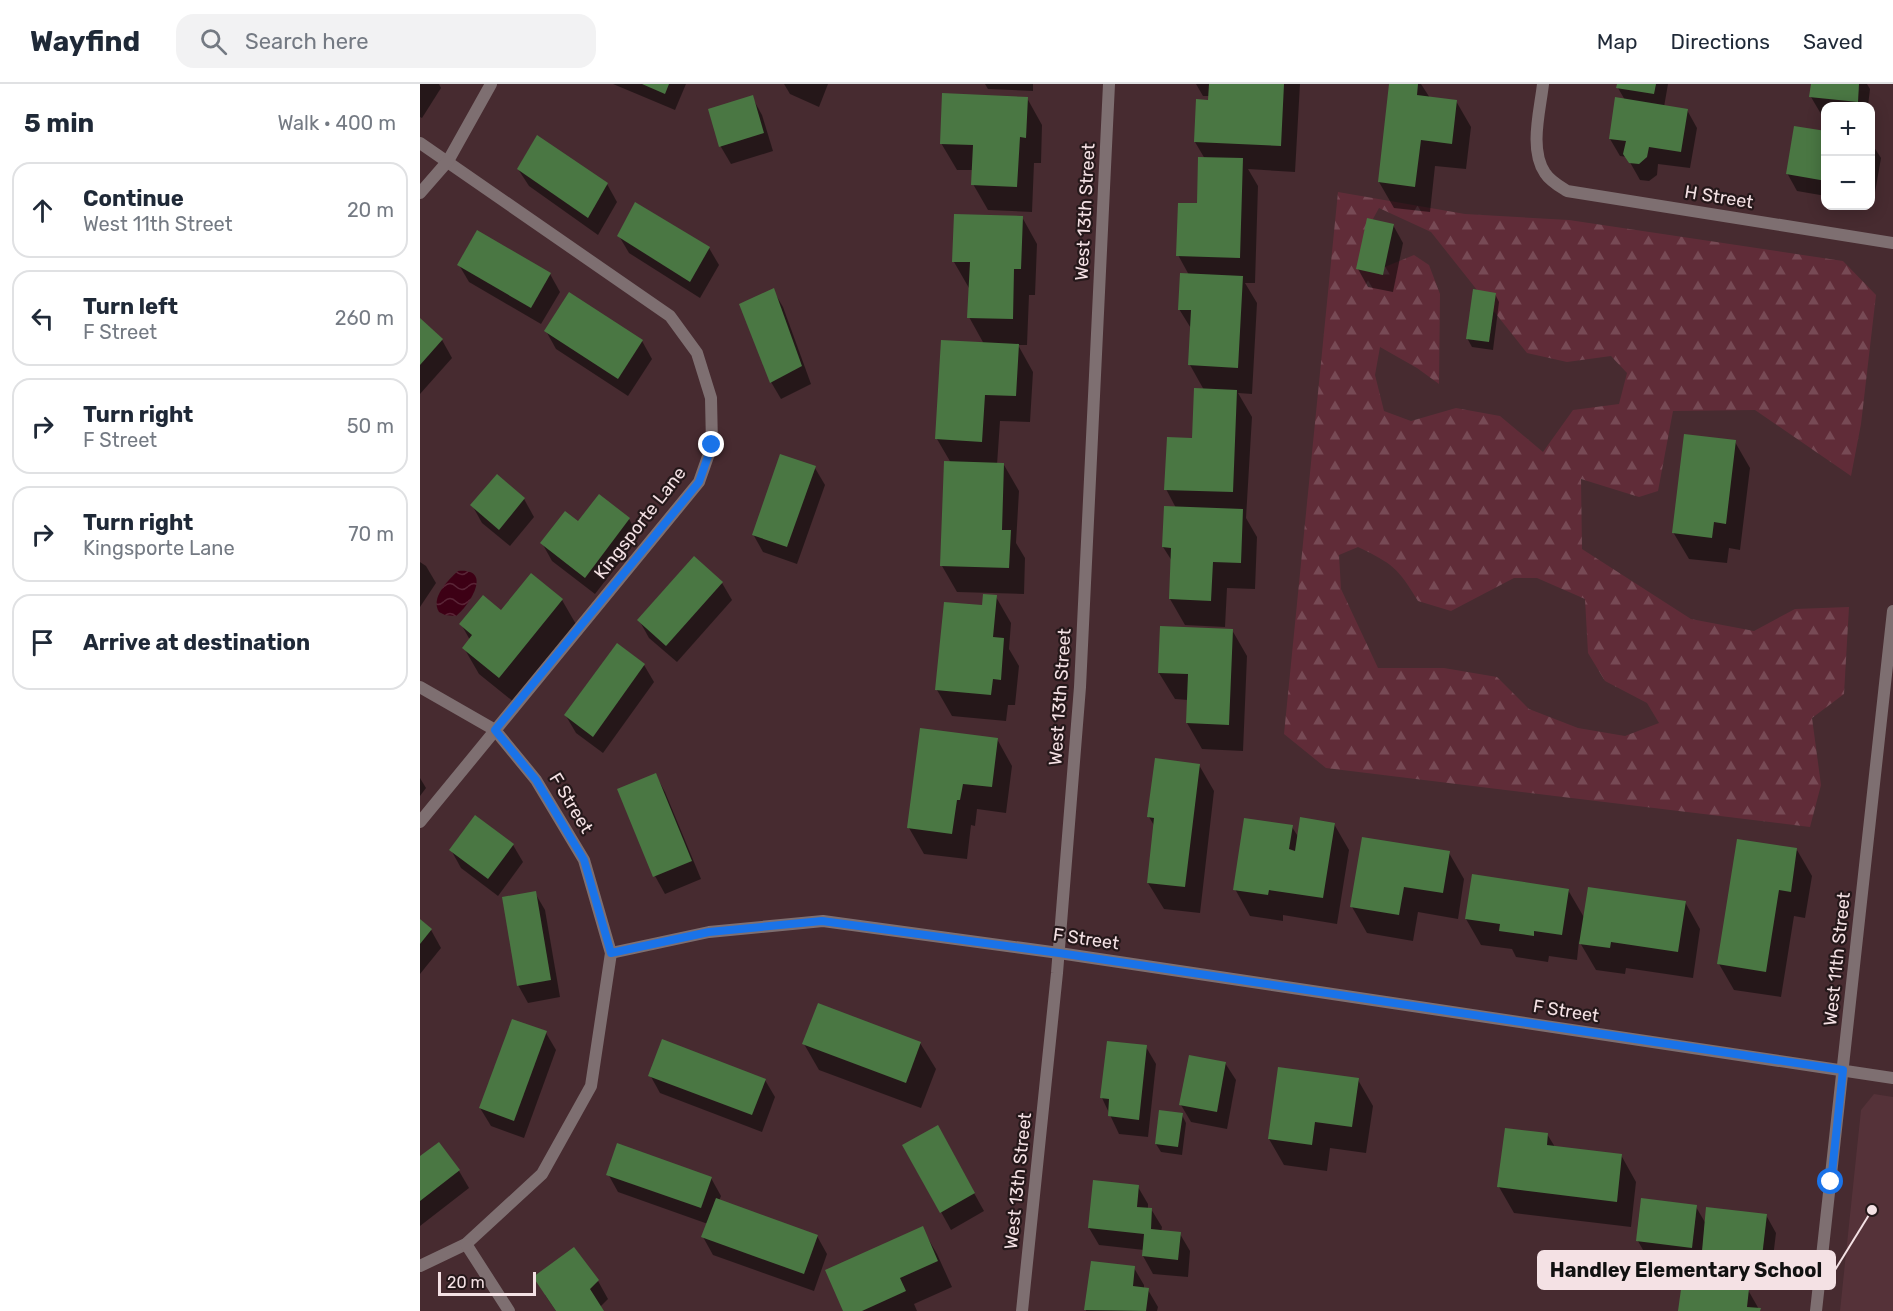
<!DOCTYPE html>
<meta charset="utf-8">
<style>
body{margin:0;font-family:Rubik,sans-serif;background:#f2f2f3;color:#1f2937}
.controls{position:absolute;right:18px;top:18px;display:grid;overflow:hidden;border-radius:12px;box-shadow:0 3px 15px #0003}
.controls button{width:54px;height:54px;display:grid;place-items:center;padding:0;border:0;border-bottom:2px solid #e0e1e3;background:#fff;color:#1f2937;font:30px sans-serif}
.scale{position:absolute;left:18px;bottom:15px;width:98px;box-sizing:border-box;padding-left:6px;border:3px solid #f4e1e4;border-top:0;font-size:16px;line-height:21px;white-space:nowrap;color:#f4e1e4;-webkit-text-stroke:4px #25181a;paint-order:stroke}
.stop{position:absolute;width:18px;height:18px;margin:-14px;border:4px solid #1a73e8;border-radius:50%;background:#fff}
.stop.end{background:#1a73e8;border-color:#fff;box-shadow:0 2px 6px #0008}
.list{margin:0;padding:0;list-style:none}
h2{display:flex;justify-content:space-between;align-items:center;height:78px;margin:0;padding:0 24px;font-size:26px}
h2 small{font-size:20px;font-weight:400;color:#747a83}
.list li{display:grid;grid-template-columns:39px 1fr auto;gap:18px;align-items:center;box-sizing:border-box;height:96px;margin:0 12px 12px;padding:0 12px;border:2px solid #e0e1e3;border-radius:18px}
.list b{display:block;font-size:22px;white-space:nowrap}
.list p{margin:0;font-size:20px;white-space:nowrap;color:#747a83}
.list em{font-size:20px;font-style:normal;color:#747a83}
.icon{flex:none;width:33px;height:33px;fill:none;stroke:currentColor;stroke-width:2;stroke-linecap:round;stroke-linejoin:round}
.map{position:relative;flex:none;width:1473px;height:1227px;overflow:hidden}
header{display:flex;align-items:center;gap:36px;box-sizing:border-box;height:84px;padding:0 30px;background:#fff;border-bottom:2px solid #e0e1e3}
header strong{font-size:28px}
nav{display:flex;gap:33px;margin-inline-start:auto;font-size:21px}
.search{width:420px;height:54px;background:#f2f2f3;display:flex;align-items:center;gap:15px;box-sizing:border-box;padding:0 21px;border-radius:18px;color:#747a83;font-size:22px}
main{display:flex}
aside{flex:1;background:#fff}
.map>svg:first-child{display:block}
.built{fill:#553239}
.forest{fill:url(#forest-firs);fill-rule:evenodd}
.water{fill:url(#water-waves)}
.shadow{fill:#0007}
.building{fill:#4a7743}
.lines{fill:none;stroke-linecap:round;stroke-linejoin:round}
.street{stroke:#7e6f71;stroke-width:12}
.route{stroke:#1a73e8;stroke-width:8}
.labels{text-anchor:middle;stroke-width:4.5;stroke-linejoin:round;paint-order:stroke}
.street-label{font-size:18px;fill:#f4e1e4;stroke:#25181a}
.leader{fill:none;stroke:#f4e1e4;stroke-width:2}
.callout-dot{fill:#f4e1e4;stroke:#25181a;stroke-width:2}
.callout{fill:#f4e1e4;stroke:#f4e1e4;stroke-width:2}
.callout-label{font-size:20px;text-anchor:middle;font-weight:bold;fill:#111}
</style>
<header>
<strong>Wayfind</strong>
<div class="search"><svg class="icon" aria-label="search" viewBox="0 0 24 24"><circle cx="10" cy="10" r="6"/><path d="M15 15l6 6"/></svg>Search here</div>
<nav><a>Map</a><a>Directions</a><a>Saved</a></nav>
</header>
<main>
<aside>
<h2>5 min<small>Walk · 400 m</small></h2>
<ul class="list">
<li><svg class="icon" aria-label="ahead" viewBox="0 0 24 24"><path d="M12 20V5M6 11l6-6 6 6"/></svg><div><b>Continue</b><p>West 11th Street</p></div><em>20 m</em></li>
<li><svg class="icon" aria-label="left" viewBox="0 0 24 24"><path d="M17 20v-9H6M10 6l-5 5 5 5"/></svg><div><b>Turn left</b><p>F Street</p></div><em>260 m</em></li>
<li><svg class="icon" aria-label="right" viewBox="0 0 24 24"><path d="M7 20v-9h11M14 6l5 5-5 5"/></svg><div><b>Turn right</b><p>F Street</p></div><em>50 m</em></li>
<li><svg class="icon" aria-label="right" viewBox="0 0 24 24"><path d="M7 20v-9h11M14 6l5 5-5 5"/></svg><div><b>Turn right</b><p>Kingsporte Lane</p></div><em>70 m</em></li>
<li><svg class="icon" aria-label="arrive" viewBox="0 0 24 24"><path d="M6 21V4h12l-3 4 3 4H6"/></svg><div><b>Arrive at destination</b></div></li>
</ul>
</aside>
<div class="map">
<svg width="1473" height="1227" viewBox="0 0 1473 1227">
<defs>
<pattern id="forest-firs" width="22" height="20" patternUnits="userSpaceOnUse" patternTransform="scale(1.5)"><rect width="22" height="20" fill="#602c38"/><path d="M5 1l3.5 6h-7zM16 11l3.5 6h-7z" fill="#774a55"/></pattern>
<pattern id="water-waves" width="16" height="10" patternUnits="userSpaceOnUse" patternTransform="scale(1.5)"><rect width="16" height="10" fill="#3d0015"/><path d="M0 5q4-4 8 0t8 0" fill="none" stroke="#5a2537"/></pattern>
</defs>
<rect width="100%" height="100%" fill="#472b30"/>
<path class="built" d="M 1454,1010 L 1473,1013 L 1473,1227 L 1420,1227 L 1441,1026 Z"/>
<path class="forest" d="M 918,108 L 1045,130 L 1149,136 L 1423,177 L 1456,211 L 1441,340 L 1431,392 L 1335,326 L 1253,327 L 1238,407 L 1219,413 L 1161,395 L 1162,465 L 1271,535 L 1334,547 L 1375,525 L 1429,523 L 1424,610 L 1392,634 L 1401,701 L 1390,743 L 906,684 L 864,650 ZM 959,124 L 1011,148 L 1107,269 L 1147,278 L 1191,272 L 1207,289 L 1199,320 L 1153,326 L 1123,368 L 1080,332 L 1036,324 L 991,337 L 964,327 L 955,291 L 960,263 L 997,284 L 1019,300 L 1020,210 L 1009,181 L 994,171 L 960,185 L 943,153 ZM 938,463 C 973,480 978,484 998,517 L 1031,527 L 1094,494 L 1117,494 L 1165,515 L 1168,569 L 1185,597 L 1227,619 L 1239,639 L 1205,652 L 1158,644 L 1109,625 L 1077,593 L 1024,584 L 958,584 L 921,505 L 919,471 Z"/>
<path class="water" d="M 38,487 C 74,484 49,522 36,532 L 25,531 L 19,528 C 10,514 28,496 38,487 Z"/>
<g class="shadow">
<path d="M 0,0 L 19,0 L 21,4 L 2,34 L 0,33 Z"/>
<path d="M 193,0 L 266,0 L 255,26 Z"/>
<path d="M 364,0 L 408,0 L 399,23 L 370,10 Z"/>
<path d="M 565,0 L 613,0 L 613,7 L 568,5 Z"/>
<path d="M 776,0 L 880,0 L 875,88 L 828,85 L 838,102 L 835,199 L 825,199 L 837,219 L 832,310 L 818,309 L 832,333 L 826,434 L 837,453 L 835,505 L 807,504 L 805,543 L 765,541 L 750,515 L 752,477 L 743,463 L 756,424 L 746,405 L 773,356 L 784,306 L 770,281 L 772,246 L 759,225 L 769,191 L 758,171 L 778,121 L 785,75 L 775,58 L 790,12 L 783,12 Z"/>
<path d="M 971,0 L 1001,0 L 1010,14 L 1036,17 L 1051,43 L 1046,85 L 1015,82 L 1010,128 L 974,124 L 959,98 Z"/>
<path d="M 1198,0 L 1248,0 L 1244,23 L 1267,26 L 1277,44 L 1270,84 L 1238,80 L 1237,91 L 1229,97 L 1220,96 L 1207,73 L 1200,72 L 1190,55 L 1205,16 L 1198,4 Z"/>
<path d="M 1392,0 L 1447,0 L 1450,5 L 1448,22 L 1406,22 L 1406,31 L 1401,30 L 1391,13 Z"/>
<path d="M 332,13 L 342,31 L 353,67 L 311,80 L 301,63 L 290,26 Z"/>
<path d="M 607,14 L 622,41 L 621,79 L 614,79 L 612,128 L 568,126 L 553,100 L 553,86 L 537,86 L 521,59 Z"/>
<path d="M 1406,49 L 1406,112 L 1377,107 L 1367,89 Z"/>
<path d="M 1450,57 L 1461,74 L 1453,120 L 1450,120 Z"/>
<path d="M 98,85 L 187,100 L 197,118 L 178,151 L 109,102 Z"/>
<path d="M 602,133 L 617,160 L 615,211 L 609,211 L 607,261 L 598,261 L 613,288 L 610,338 L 580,337 L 577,381 L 584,381 L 599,407 L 596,459 L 605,474 L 604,510 L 537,508 L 522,482 L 531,379 L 517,355 L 564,260 L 549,233 L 549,204 L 534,178 Z"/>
<path d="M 973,141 L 983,159 L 973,208 L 948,203 L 938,185 Z"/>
<path d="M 199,152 L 289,164 L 299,181 L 280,214 L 209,169 Z"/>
<path d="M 39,181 L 130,190 L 140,208 L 121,240 L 49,198 Z"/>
<path d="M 353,206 L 363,223 L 391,300 L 361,315 L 351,298 Z"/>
<path d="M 1075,210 L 1079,218 L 1073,266 L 1052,263 L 1047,254 Z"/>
<path d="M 0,236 L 22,256 L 32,274 L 0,310 Z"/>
<path d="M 126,247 L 222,257 L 232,275 L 208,312 L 136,265 Z"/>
<path d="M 1315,358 L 1330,384 L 1320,466 L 1309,464 L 1307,479 L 1269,475 L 1253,448 Z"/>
<path d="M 395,384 L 405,401 L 377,480 L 343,468 L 333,450 Z"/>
<path d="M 77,392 L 104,415 L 114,433 L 90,462 L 62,439 L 52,421 Z"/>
<path d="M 179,412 L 209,435 L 219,453 L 175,510 L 132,477 L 122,459 L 159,439 Z"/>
<path d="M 0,478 L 6,482 L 16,499 L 0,523 Z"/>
<path d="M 302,499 L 312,516 L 257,578 L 229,554 L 219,536 Z"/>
<path d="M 576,513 L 591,539 L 589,565 L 599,582 L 595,621 L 588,621 L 586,637 L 532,632 L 517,606 L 564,523 Z"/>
<path d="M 142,516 L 157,542 L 95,619 L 59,590 L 44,564 L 50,556 L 41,540 Z"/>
<path d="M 812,546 L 827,572 L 823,667 L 782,665 L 767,639 L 768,616 L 755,615 L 739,589 Z"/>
<path d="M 224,581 L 234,598 L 183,669 L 156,649 L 146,632 Z"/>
<path d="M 577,655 L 592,682 L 586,729 L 557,725 L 555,742 L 551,741 L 547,775 L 504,770 L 489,744 Z"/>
<path d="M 779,681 L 794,707 L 780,829 L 744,825 L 728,799 L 735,743 L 729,733 Z"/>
<path d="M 235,690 L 245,708 L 281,795 L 245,810 L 235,792 Z"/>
<path d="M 0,694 L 6,704 L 0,712 Z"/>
<path d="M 914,740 L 929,766 L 917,840 L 863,831 L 863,837 L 830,832 L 815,805 L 872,743 L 879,754 Z"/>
<path d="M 93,761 L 103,778 L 78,812 L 41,784 L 31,766 Z"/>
<path d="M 1377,766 L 1392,792 L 1385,834 L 1374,832 L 1361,913 L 1314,906 L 1299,880 Z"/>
<path d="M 1029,769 L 1044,795 L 1038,835 L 998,828 L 993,857 L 947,849 L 932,823 Z"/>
<path d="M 1148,806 L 1165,835 L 1265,818 L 1280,845 L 1273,894 L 1206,884 L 1205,890 L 1176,886 L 1159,857 L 1157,876 L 1129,872 L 1128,878 L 1096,873 L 1092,865 L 1061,861 L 1046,835 Z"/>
<path d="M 115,809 L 125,826 L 140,913 L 108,919 L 98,901 Z"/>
<path d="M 0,837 L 11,846 L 21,864 L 0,890 Z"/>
<path d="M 126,949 L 136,966 L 104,1054 L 71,1042 L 60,1024 Z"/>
<path d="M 500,959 L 516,985 L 501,1024 L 399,986 L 384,960 Z"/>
<path d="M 726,963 L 736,980 L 728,1053 L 699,1050 L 682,1014 Z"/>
<path d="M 805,979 L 816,996 L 807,1045 L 771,1038 L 761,1021 Z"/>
<path d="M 230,991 L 345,996 L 355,1013 L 342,1048 L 240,1009 Z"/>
<path d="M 938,996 L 953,1022 L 946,1069 L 910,1064 L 907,1087 L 864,1081 L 849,1055 Z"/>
<path d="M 762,1031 L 766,1039 L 762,1071 L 741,1068 L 736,1060 Z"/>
<path d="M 517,1043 L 564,1127 L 531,1146 L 484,1061 Z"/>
<path d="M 1127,1050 L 1135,1063 L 1201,1071 L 1216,1098 L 1211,1143 L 1094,1129 L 1079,1103 Z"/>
<path d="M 18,1060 L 39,1087 L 49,1104 L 0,1142 L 0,1074 Z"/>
<path d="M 188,1090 L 291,1094 L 301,1112 L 299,1117 L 397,1152 L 407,1170 L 394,1207 L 293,1171 L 283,1153 L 288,1140 L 198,1108 Z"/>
<path d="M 718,1103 L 728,1120 L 728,1125 L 731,1125 L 742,1143 L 741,1148 L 760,1150 L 770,1167 L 768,1193 L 733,1190 L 723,1172 L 724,1166 L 679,1161 L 669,1144 Z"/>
<path d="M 1276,1123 L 1286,1140 L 1346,1131 L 1356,1149 L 1351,1190 L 1293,1184 L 1283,1166 L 1281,1181 L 1228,1175 L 1218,1157 Z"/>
<path d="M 502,1144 L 517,1170 L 532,1203 L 494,1220 L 497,1227 L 425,1227 Z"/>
<path d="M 672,1178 L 714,1184 L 724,1201 L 724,1205 L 728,1206 L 738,1223 L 737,1227 L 666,1227 Z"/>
<path d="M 178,1197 L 188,1215 L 180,1223 L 182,1227 L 136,1227 L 125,1211 Z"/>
<path d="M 1328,1206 L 1340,1227 L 1260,1227 Z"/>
</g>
<g class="building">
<path d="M 222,0 L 249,0 L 245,10 Z"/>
<path d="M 789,0 L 864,0 L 861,62 L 774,58 L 776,15 L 788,16 Z"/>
<path d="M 969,0 L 998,0 L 997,11 L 1037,16 L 1032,60 L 1001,56 L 995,103 L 958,98 Z"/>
<path d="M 1197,0 L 1236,0 L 1234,10 L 1196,4 Z"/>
<path d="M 1391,0 L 1439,0 L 1438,18 L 1389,13 Z"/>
<path d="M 522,9 L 608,13 L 606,54 L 600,53 L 597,103 L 551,101 L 553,61 L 520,60 Z"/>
<path d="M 333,11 L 344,49 L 299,63 L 288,25 Z"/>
<path d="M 1195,13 L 1268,25 L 1261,68 L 1229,63 L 1227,73 L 1219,80 L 1209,79 L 1203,70 L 1206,57 L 1189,55 Z"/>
<path d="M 1374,42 L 1406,47 L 1406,97 L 1366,90 Z"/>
<path d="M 117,51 L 188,99 L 168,134 L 97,85 Z"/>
<path d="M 778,73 L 823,74 L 820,174 L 756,172 L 758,119 L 777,119 Z"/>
<path d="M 215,118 L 290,163 L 270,198 L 197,152 Z"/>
<path d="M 534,130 L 603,132 L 601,185 L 594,185 L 593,235 L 547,234 L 550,178 L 532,178 Z"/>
<path d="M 947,134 L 974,140 L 963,191 L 936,185 Z"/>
<path d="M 57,146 L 131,189 L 111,224 L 37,181 Z"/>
<path d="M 760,189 L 823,192 L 818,284 L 768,281 L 771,226 L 758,226 Z"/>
<path d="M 354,204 L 382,282 L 350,299 L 319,220 Z"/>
<path d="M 1053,205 L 1076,209 L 1069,258 L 1046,255 Z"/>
<path d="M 149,208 L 223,256 L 198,295 L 124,247 Z"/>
<path d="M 0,234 L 23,255 L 0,281 Z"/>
<path d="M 521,256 L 599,260 L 596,312 L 565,311 L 562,358 L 515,355 Z"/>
<path d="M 774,304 L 817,306 L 813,408 L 744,406 L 747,353 L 772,354 Z"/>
<path d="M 1264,350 L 1316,356 L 1306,440 L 1294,438 L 1292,454 L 1252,449 Z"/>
<path d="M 360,370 L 396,382 L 367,463 L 332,451 Z"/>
<path d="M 524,377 L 584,379 L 582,446 L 591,446 L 589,484 L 520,482 Z"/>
<path d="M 77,390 L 105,414 L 79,446 L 50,421 Z"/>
<path d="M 179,410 L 210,434 L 165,494 L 120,459 L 145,427 L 158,437 Z"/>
<path d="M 744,422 L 823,425 L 821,479 L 793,478 L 791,517 L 749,515 L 751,464 L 742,463 Z"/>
<path d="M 274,472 L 303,498 L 246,562 L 217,536 Z"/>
<path d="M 111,489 L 143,515 L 79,594 L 42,564 L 52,551 L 39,540 L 63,511 L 81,526 Z"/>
<path d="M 563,510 L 577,511 L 573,553 L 584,554 L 581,596 L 573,595 L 571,611 L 515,606 L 524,518 L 562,521 Z"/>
<path d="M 740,542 L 813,545 L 809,641 L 766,639 L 768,590 L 738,589 Z"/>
<path d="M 197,559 L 225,580 L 173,653 L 144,631 Z"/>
<path d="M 500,644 L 578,654 L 572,703 L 543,700 L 540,716 L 537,716 L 532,750 L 487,744 Z"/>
<path d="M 735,674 L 780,680 L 765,803 L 727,799 L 734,734 L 727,733 Z"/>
<path d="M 236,689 L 272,777 L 233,793 L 197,705 Z"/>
<path d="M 55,731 L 94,760 L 68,795 L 29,766 Z"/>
<path d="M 880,733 L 915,739 L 903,814 L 849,806 L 848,811 L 813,806 L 824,734 L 873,741 L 869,765 L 875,767 Z"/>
<path d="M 942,753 L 1030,767 L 1023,809 L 984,803 L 979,831 L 930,823 Z"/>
<path d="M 1317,755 L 1377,764 L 1371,808 L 1359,806 L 1346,888 L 1297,880 Z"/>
<path d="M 1052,790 L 1149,805 L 1142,851 L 1114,847 L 1114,852 L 1079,847 L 1080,840 L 1045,835 Z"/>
<path d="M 1168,803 L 1266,817 L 1258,868 L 1191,858 L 1190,864 L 1159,860 Z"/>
<path d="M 116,807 L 131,896 L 97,902 L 82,813 Z"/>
<path d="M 0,835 L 12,845 L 0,860 Z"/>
<path d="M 398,919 L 501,958 L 486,999 L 382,960 Z"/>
<path d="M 92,935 L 127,947 L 94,1037 L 59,1024 Z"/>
<path d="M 242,955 L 346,995 L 332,1031 L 228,992 Z"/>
<path d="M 687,957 L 727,961 L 719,1036 L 688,1032 L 689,1015 L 680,1014 Z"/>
<path d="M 769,971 L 806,978 L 797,1028 L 759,1021 Z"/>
<path d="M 858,983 L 939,994 L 932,1043 L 895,1038 L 892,1061 L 848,1055 Z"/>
<path d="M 739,1026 L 763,1029 L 758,1063 L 735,1060 Z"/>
<path d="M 518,1041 L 555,1109 L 520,1129 L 482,1061 Z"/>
<path d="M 1085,1044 L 1128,1049 L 1127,1061 L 1202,1070 L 1197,1118 L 1077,1103 Z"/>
<path d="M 19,1058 L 40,1086 L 0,1117 L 0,1072 Z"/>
<path d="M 197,1059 L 292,1093 L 281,1124 L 186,1091 Z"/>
<path d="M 673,1096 L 719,1101 L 717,1123 L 732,1124 L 731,1145 L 761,1148 L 758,1176 L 722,1172 L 724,1150 L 668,1144 Z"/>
<path d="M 296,1114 L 398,1151 L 384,1190 L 281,1153 Z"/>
<path d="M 1221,1114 L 1277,1121 L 1272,1164 L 1216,1157 Z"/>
<path d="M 1286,1123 L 1347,1130 L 1342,1173 L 1282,1167 Z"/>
<path d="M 503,1142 L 518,1177 L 480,1194 L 486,1207 L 442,1227 L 423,1227 L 405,1186 Z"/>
<path d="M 154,1163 L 179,1196 L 170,1205 L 184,1227 L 136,1227 L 113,1193 Z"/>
<path d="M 671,1177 L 715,1182 L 713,1202 L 729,1204 L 726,1227 L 664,1226 Z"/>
<path d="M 1262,1198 L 1329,1205 L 1327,1223 L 1341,1224 L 1340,1227 L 1258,1227 Z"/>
</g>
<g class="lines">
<g class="street">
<path d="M 1123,0 C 1120,27 1109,65 1125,89 C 1130,97 1139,102 1147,107 L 1473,159"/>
<path d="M 0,59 L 250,232 L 277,269 L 291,314 L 292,361 L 279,398 L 0,738"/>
<path d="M 0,109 L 28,77 L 71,0"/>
<path d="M 0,603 L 75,646 L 116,696 L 164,776 L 191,869 L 171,1002 L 122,1090 L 46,1160 L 0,1182"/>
<path d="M 191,869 L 289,848 L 403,837 L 639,869 L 1473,994"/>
<path d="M 46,1160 L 89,1227"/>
<path d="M 602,1227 L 637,889 L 660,603 L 689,0"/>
<path d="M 1396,1227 L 1473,527"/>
</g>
</g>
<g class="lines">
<path class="route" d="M 292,361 L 279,398 L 75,646 L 116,696 L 164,776 L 191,869 L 289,848 L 402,837 L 639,869 L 1423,986 L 1411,1098"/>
</g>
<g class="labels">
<g class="street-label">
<text transform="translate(1299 113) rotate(9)" y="6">H Street</text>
<text transform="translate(665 128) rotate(-87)" y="6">West 13th Street</text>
<text transform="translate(220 439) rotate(-52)" y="6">Kingsporte Lane</text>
<text transform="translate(640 613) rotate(-86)" y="6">West 13th Street</text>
<text transform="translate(151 719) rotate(59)" y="6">F Street</text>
<text transform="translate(666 855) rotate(8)" y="6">F Street</text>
<text transform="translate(1417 875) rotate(-84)" y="6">West 11th Street</text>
<text transform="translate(1146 927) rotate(9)" y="6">F Street</text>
<text transform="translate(598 1097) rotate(-84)" y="6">West 13th Street</text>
</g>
</g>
<path class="leader" d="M1452 1126L1415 1186"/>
<circle class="callout-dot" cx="1452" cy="1126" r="6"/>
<rect class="callout" x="1118" y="1167" width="297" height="38" rx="6"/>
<g class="callout-label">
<text x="1266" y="1193">Handley Elementary School</text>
</g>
</svg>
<div class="controls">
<button>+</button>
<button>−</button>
</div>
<div class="scale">20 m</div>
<div class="stop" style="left:1411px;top:1098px"></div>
<div class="stop end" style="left:292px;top:361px"></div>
</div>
</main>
